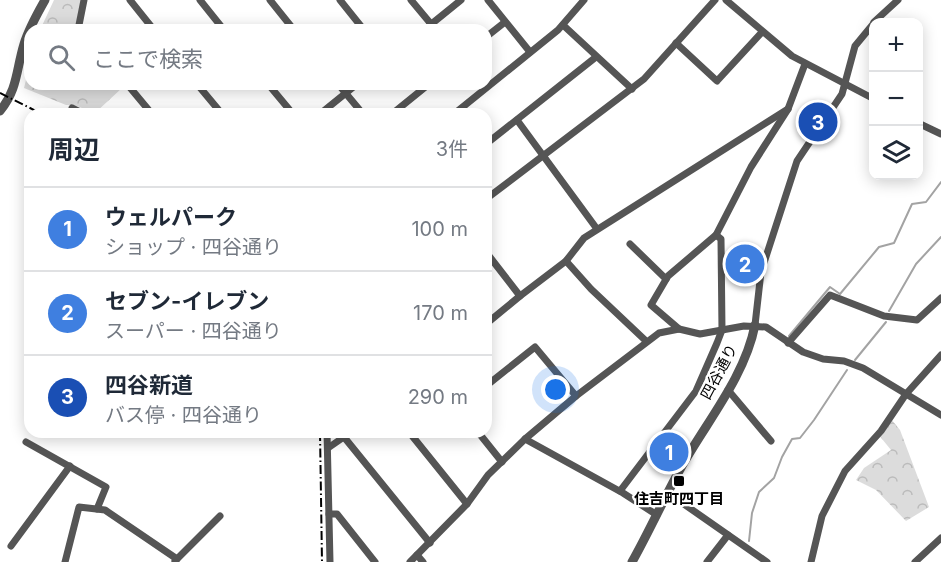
<!DOCTYPE html>
<html lang="ja">
<meta charset="utf-8">
<style>
body{margin:0;font-family:Inter,"Noto Sans JP",sans-serif;background:#f6f6f7;color:#1f2937}
.controls{position:absolute;right:18px;top:18px;display:grid;overflow:hidden;border-radius:12px;box-shadow:0 3px 15px #0003}
.controls button{width:54px;height:54px;display:grid;place-items:center;padding:0;border:0;border-bottom:2px solid #e0e1e3;background:#fff;color:#1f2937;font:30px sans-serif}
.you{position:absolute;left:556px;top:390px;width:21px;height:21px;margin:-15px;border:4px solid #fff;border-radius:50%;background:#1a73e8;box-shadow:0 0 0 9px #1a73e833}
.badge{display:grid;place-items:center;width:39px;height:39px;border-radius:50%;background:#000;color:#fff;font-size:20px;font-weight:700}
.pin{position:absolute;translate:-50% -50%;border:3px solid #fff;box-shadow:0 2px 6px #0006}
.list{margin:0;padding:0;list-style:none}
h2{display:flex;justify-content:space-between;align-items:center;height:78px;margin:0;padding:0 24px;font-size:26px}
h2 small{font-size:20px;font-weight:400;color:#747a83}
.list li{display:grid;grid-template-columns:39px 1fr auto;gap:18px;align-items:center;box-sizing:border-box;height:84px;padding:0 24px;border-top:2px solid #e0e1e3}
.list b{display:block;font-size:22px;white-space:nowrap}
.list p{margin:0;font-size:20px;white-space:nowrap;color:#747a83}
.list em{font-size:20px;font-style:normal;color:#747a83}
.icon{flex:none;width:33px;height:33px;fill:none;stroke:currentColor;stroke-width:2;stroke-linecap:round;stroke-linejoin:round}
.map{position:relative;flex:none;width:941px;height:562px;overflow:hidden}
.search{position:absolute;background:#fff;box-shadow:0 3px 15px #0003;left:24px;top:24px;width:468px;height:66px;display:flex;align-items:center;gap:15px;box-sizing:border-box;padding:0 21px;border-radius:18px;color:#747a83;font-size:22px}
.panel{position:absolute;background:#fff;box-shadow:0 3px 15px #0003;left:24px;top:108px;width:468px;height:330px;border-radius:18px}
.map>svg:first-child{display:block}
.park{fill:url(#park-crowns)}
.lines{fill:none;stroke-linecap:round;stroke-linejoin:round}
.stream{stroke:#a3a3a3;stroke-width:2}
.minor{stroke:#555;stroke-width:7}
.tertiary{stroke:#555;stroke-width:9}
.rail{stroke:#000;stroke-width:2;stroke-dasharray:9 3 1.5 3;stroke-linecap:butt}
.poi-dot{fill:#000;stroke:#fff;stroke-width:2}
.labels{text-anchor:middle;stroke-width:4.5;stroke-linejoin:round;paint-order:stroke}
.street-label{font-size:15px;fill:#000;stroke:#fff}
.poi-label{font-size:15px;font-weight:bold;fill:#000;stroke:#fff}
</style>
<div class="map">
<svg width="941" height="562" viewBox="0 0 941 562">
<defs>
<pattern id="park-crowns" width="20" height="18" patternUnits="userSpaceOnUse" patternTransform="scale(1.5)"><rect width="20" height="18" fill="#dcdcdc"/><path d="M2 6a3 3 0 1 1 6 0M12 15a3 3 0 1 1 6 0" fill="none" stroke="#bbb"/></pattern>
</defs>
<rect width="100%" height="100%" fill="#fff"/>
<g class="park">
<path d="M 54,0 L 81,0 L 76,25 L 78,30 L 40,30 Z"/>
<path d="M 30,64 L 30,84 L 119,84 L 122,88 L 95,113 L 74,105 L 66,105 L 24,88 Z"/>
<path d="M 891,419 L 900,430 L 929,507 L 906,521 L 876,490 L 856,480 L 864,468 L 891,450 L 878,434 Z"/>
</g>
<g class="lines">
<g class="stream">
<path d="M 889,311 L 916,264 L 941,237"/>
<path d="M 789,336 L 830,287 L 840,294 L 879,247 L 894,243 L 912,204 L 926,202 L 941,182"/>
<path d="M 855,360 L 886,322"/>
<path d="M 749,541 L 752,513 L 759,492 L 774,478 L 782,457 L 792,439 L 800,438 L 814,420 L 847,370"/>
</g>
<g class="minor">
<path d="M 130,0 L 154,30"/>
<path d="M 200,0 L 224,30"/>
<path d="M 270,0 L 294,30"/>
<path d="M 340,0 L 364,30"/>
<path d="M 411,0 L 431,24"/>
<path d="M 488,0 L 530,52"/>
<path d="M 726,0 L 792,56 L 874,99"/>
<path d="M 874,22 L 898,0"/>
<path d="M 563,25 L 632,89"/>
<path d="M 83,30 L 79,25 L 84,0"/>
<path d="M 424,30 L 461,0"/>
<path d="M 486,37 L 505,22"/>
<path d="M 676,43 L 717,81 L 762,32"/>
<path d="M 127,84 L 152,114"/>
<path d="M 197,84 L 222,114"/>
<path d="M 268,84 L 293,114"/>
<path d="M 338,84 L 363,114"/>
<path d="M 72,108 L 84,114"/>
<path d="M 320,114 L 357,84"/>
<path d="M 392,114 L 429,84"/>
<path d="M 454,114 L 558,30 L 584,0"/>
<path d="M 517,120 L 597,229"/>
<path d="M 918,123 L 941,134"/>
<path d="M 486,144 L 596,57"/>
<path d="M 486,199 L 644,79 L 715,0"/>
<path d="M 630,244 L 666,279"/>
<path d="M 486,252 L 520,296 L 486,324"/>
<path d="M 566,261 L 591,289 L 646,341"/>
<path d="M 520,296 L 566,261 L 584,238 L 788,109"/>
<path d="M 755,325 L 761,272 L 797,161 L 842,94 L 855,46 L 874,23"/>
<path d="M 679,329 L 651,305 L 668,276 L 716,235 L 751,167 L 788,109 L 805,64"/>
<path d="M 788,343 L 830,295 L 884,316 L 917,320 L 941,298"/>
<path d="M 486,386 L 535,347 L 576,396"/>
<path d="M 728,390 L 771,441"/>
<path d="M 327,432 L 330,562"/>
<path d="M 409,432 L 467,504"/>
<path d="M 478,432 L 502,462"/>
<path d="M 344,437 L 430,543"/>
<path d="M 525,439 L 623,493 L 657,515"/>
<path d="M 26,442 L 106,487 L 97,509"/>
<path d="M 328,448 L 351,432"/>
<path d="M 620,491 L 696,391 L 717,343 L 722,330 L 721,239 L 716,235"/>
<path d="M 668,493 L 767,562"/>
<path d="M 329,514 L 337,514 L 375,562"/>
<path d="M 11,546 L 70,466"/>
<path d="M 417,555 L 423,562"/>
<path d="M 175,561 L 220,516"/>
<path d="M 65,562 L 79,507 L 105,510 L 177,559"/>
<path d="M 410,562 L 467,504 L 488,475 L 525,439 L 576,396 L 659,333 L 679,329 L 700,334 L 744,326 L 766,327 L 803,352 L 823,359 L 844,361 L 863,368 L 941,415"/>
<path d="M 707,562 L 728,535"/>
<path d="M 811,562 L 822,516 L 845,471 L 881,431 L 906,394 L 941,355"/>
<path d="M 915,562 L 941,538"/>
</g>
<g class="tertiary">
<path d="M 0,111 C 18,89 16,70 24,44 C 29,28 37,14 45,0"/>
<path d="M 632,562 C 650,530 665,496 683,464 C 708,420 745,376 755,325"/>
</g>
<g class="rail">
<path d="M 0,93 L 42,114"/>
<path d="M 320,432 L 322,562"/>
</g>
</g>
<rect class="poi-dot" x="673" y="475" width="12" height="12" rx="3"/>
<g class="labels">
<g class="street-label">
<text transform="translate(719 372) rotate(-62)" y="5">四谷通り</text>
</g>
<g class="poi-label">
<text x="679" y="504">住吉町四丁目</text>
</g>
</g>
</svg>
<div class="controls">
<button>+</button>
<button>−</button>
<button><svg class="icon" aria-label="layers" viewBox="0 0 24 24"><path d="M12 4l9 5-9 5-9-5zM3 14l9 5 9-5"/></svg></button>
</div>
<div class="you"></div>
<div class="pin badge" style="left:669px;top:452px;background:#3f7fe0">1</div>
<div class="pin badge" style="left:745px;top:264px;background:#3f7fe0">2</div>
<div class="pin badge" style="left:818px;top:122px;background:#1a4fb4">3</div>
<div class="search"><svg class="icon" aria-label="search" viewBox="0 0 24 24"><circle cx="10" cy="10" r="6"/><path d="M15 15l6 6"/></svg>ここで検索</div>
<section class="panel">
<h2>周辺<small>3件</small></h2>
<ul class="list">
<li><span class="badge" style="background:#3f7fe0">1</span><div><b>ウェルパーク</b><p>ショップ · 四谷通り</p></div><em>100 m</em></li>
<li><span class="badge" style="background:#3f7fe0">2</span><div><b>セブン-イレブン</b><p>スーパー · 四谷通り</p></div><em>170 m</em></li>
<li><span class="badge" style="background:#1a4fb4">3</span><div><b>四谷新道</b><p>バス停 · 四谷通り</p></div><em>290 m</em></li>
</ul>
</section>
</div>
